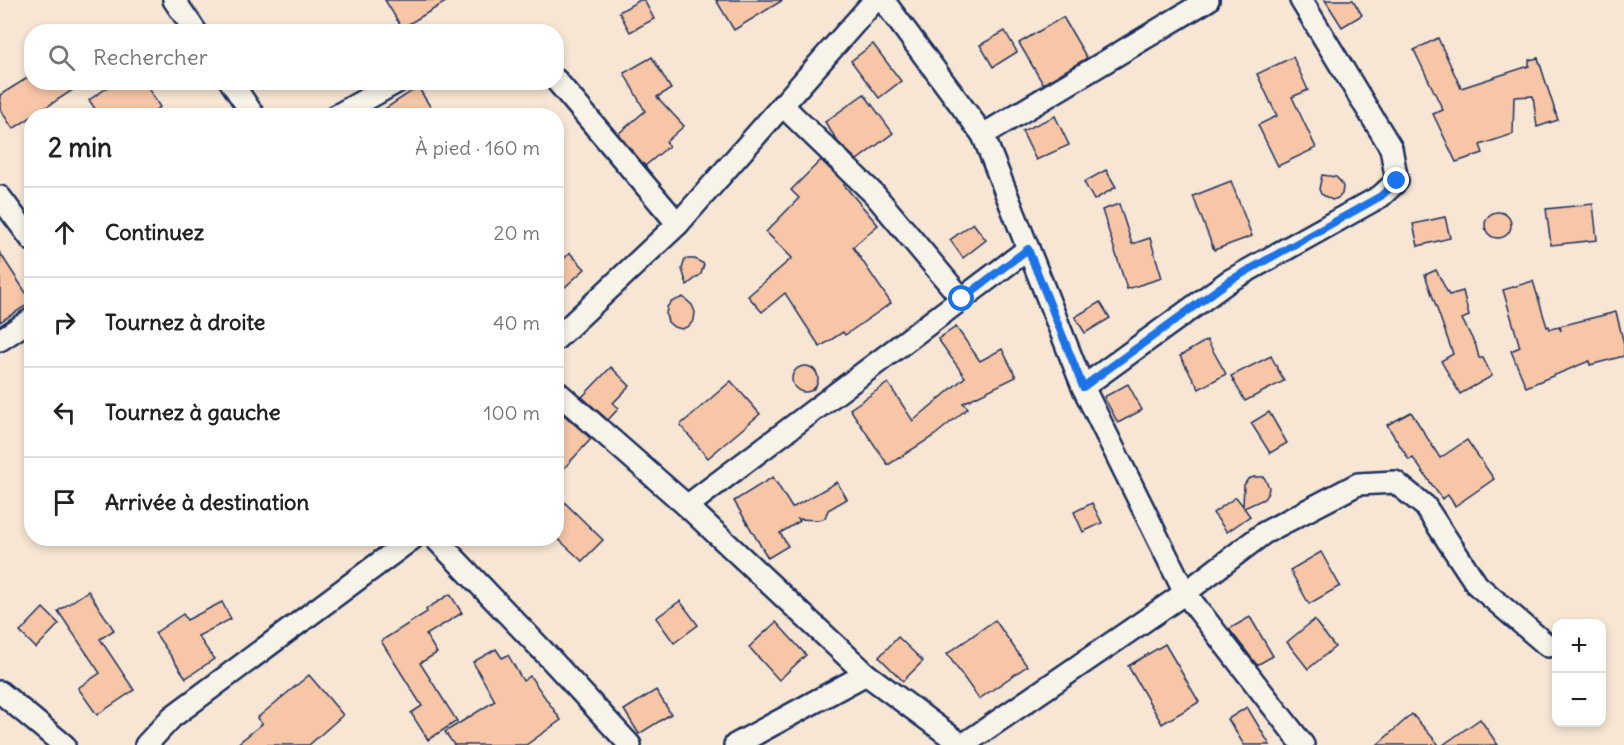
<!DOCTYPE html>
<html lang="fr">
<meta charset="utf-8">
<style>
body{margin:0;font-family:Delius,sans-serif;background:#f6f6f6;color:#222}
.controls{position:absolute;right:18px;bottom:18px;display:grid;overflow:hidden;border-radius:12px;box-shadow:0 3px 9px #0003}
.controls button{width:54px;height:54px;display:grid;place-items:center;padding:0;border:0;border-bottom:2px solid #e0e0e0;background:#fff;color:#222;font:30px sans-serif}
.stop{position:absolute;width:18px;height:18px;margin:-14px;border:4px solid #1a73e8;border-radius:50%;background:#fff}
.stop.end{background:#1a73e8;border-color:#fff;box-shadow:0 2px 6px #0008}
.list{margin:0;padding:0;list-style:none}
h2{display:flex;justify-content:space-between;align-items:center;height:78px;margin:0;padding:0 24px;font-size:26px}
h2 small{font-size:20px;font-weight:400;color:#767676}
.list li{display:grid;grid-template-columns:39px 1fr auto;gap:18px;align-items:center;box-sizing:border-box;height:90px;padding:0 24px;border-top:2px solid #e0e0e0}
.list b{display:block;font-size:22px;white-space:nowrap}
.list em{font-size:20px;font-style:normal;color:#767676}
.icon{flex:none;width:33px;height:33px;fill:none;stroke:currentColor;stroke-width:2;stroke-linecap:round;stroke-linejoin:round}
.map{position:relative;flex:none;width:1624px;height:745px;overflow:hidden}
.search{position:absolute;background:#fff;box-shadow:0 3px 9px #0003;left:24px;top:24px;width:540px;height:66px;display:flex;align-items:center;gap:15px;box-sizing:border-box;padding:0 21px;border-radius:24px;color:#767676;font-size:22px}
.panel{position:absolute;background:#fff;box-shadow:0 3px 9px #0003;left:24px;top:108px;width:540px;height:438px;border-radius:24px}
.map>svg:first-child{display:block}
.building{fill:#f6c6a6;stroke:#1b2f5e;stroke-width:1.5}
.lines{fill:none;stroke-linecap:round;stroke-linejoin:round}
.minor-casing{stroke:#1b2f5e;stroke-width:26}
.minor{stroke:#f7f3e8;stroke-width:21}
.route{stroke:#1a73e8;stroke-width:8}
</style>
<div class="map">
<svg width="1624" height="745" viewBox="0 0 1624 745">
<rect width="100%" height="100%" fill="#f7e6d4"/>
<filter id="ink" filterUnits="userSpaceOnUse"><feTurbulence type="fractalNoise" baseFrequency=".0167" numOctaves="2"/><feDisplacementMap in="SourceGraphic" scale="12" xChannelSelector="R" yChannelSelector="G"/><feConvolveMatrix kernelMatrix="1 2 1 2 8 2 1 2 1" color-interpolation-filters="sRGB"/></filter>
<g filter="url(#ink)">
<g class="building">
<path d="M 385,0 L 449,0 L 402,28 Z"/>
<path d="M 640,0 L 644,0 L 654,19 L 630,32 L 619,12 Z"/>
<path d="M 716,0 L 783,0 L 734,30 Z"/>
<path d="M 1325,0 L 1353,0 L 1362,15 L 1342,27 Z"/>
<path d="M 1063,17 L 1087,58 L 1043,84 L 1019,43 Z"/>
<path d="M 1005,31 L 1017,52 L 993,67 L 980,45 Z"/>
<path d="M 1438,38 L 1461,88 L 1529,66 L 1529,60 L 1538,58 L 1558,120 L 1537,127 L 1533,96 L 1514,97 L 1513,134 L 1480,145 L 1483,153 L 1456,162 L 1433,114 L 1443,110 L 1414,50 Z"/>
<path d="M 873,44 L 901,81 L 879,98 L 851,61 Z"/>
<path d="M 652,57 L 671,89 L 657,97 L 684,126 L 666,142 L 669,146 L 645,166 L 618,134 L 645,111 L 624,73 Z"/>
<path d="M 1293,57 L 1308,90 L 1292,97 L 1316,148 L 1278,166 L 1258,125 L 1277,116 L 1257,74 Z"/>
<path d="M 32,75 L 32,82 L 85,82 L 13,129 L 0,109 L 0,95 Z"/>
<path d="M 116,82 L 144,82 L 160,107 L 148,116 L 100,116 L 89,100 Z"/>
<path d="M 418,87 L 436,116 L 374,116 Z"/>
<path d="M 864,94 L 893,133 L 857,160 L 838,142 L 825,122 Z"/>
<path d="M 1055,116 L 1069,145 L 1036,160 L 1022,131 Z"/>
<path d="M 821,160 L 845,184 L 844,185 L 878,225 L 853,247 L 891,303 L 845,335 L 843,332 L 820,347 L 785,293 L 762,312 L 748,296 L 792,258 L 766,232 L 799,198 L 791,190 Z"/>
<path d="M 1106,170 L 1116,187 L 1094,200 L 1084,182 Z"/>
<path d="M 1322,175 L 1336,177 L 1341,182 L 1343,187 L 1342,194 L 1338,198 L 1332,200 L 1321,194 L 1319,189 Z"/>
<path d="M 1231,181 L 1252,236 L 1214,250 L 1193,196 Z"/>
<path d="M 1119,204 L 1132,244 L 1150,238 L 1162,278 L 1127,289 L 1102,210 Z"/>
<path d="M 1593,204 L 1597,240 L 1551,245 L 1546,209 Z"/>
<circle cx="1498" cy="225" r="13"/>
<path d="M 1445,217 L 1450,238 L 1418,246 L 1413,224 Z"/>
<path d="M 973,223 L 986,240 L 963,258 L 950,240 Z"/>
<path d="M 0,253 L 32,302 L 0,322 Z"/>
<path d="M 570,253 L 585,269 L 556,295 L 556,266 Z"/>
<path d="M 685,259 L 695,259 L 704,264 L 701,274 L 687,285 L 682,269 Z"/>
<path d="M 1436,270 L 1449,295 L 1463,291 L 1469,316 L 1462,319 L 1476,346 L 1479,358 L 1483,358 L 1492,376 L 1460,394 L 1441,361 L 1453,354 L 1425,275 Z"/>
<path d="M 1533,281 L 1547,327 L 1549,326 L 1550,329 L 1559,327 L 1561,331 L 1560,326 L 1616,312 L 1624,344 L 1624,356 L 1590,365 L 1589,361 L 1526,387 L 1511,351 L 1520,347 L 1503,290 Z"/>
<path d="M 683,297 L 692,305 L 695,312 L 694,320 L 689,326 L 682,329 L 674,327 L 668,322 L 666,315 L 667,307 L 671,302 Z"/>
<path d="M 1100,302 L 1110,318 L 1085,333 L 1075,317 Z"/>
<path d="M 956,327 L 980,361 L 1002,349 L 1016,377 L 963,403 L 968,408 L 935,435 L 888,465 L 850,409 L 888,383 L 913,421 L 965,377 L 938,339 Z"/>
<path d="M 1207,340 L 1226,374 L 1199,389 L 1180,356 Z"/>
<path d="M 1271,356 L 1284,381 L 1245,401 L 1231,376 Z"/>
<circle cx="805" cy="379" r="13"/>
<path d="M 611,367 L 630,386 L 613,403 L 619,408 L 608,420 L 582,397 Z"/>
<path d="M 731,381 L 760,414 L 708,458 L 680,425 Z"/>
<path d="M 1128,384 L 1142,410 L 1118,423 L 1104,397 Z"/>
<path d="M 1269,412 L 1287,443 L 1270,453 L 1251,423 Z"/>
<path d="M 1411,412 L 1440,458 L 1467,440 L 1494,479 L 1455,506 L 1448,495 L 1442,499 L 1413,458 L 1409,460 L 1387,425 Z"/>
<path d="M 564,415 L 591,439 L 556,477 L 556,422 Z"/>
<path d="M 773,477 L 792,508 L 837,482 L 847,499 L 828,510 L 825,518 L 820,520 L 798,519 L 800,521 L 780,533 L 788,546 L 768,558 L 734,501 Z"/>
<path d="M 1254,477 L 1264,477 L 1269,487 L 1268,493 L 1264,499 L 1244,508 L 1250,516 L 1227,532 L 1213,513 L 1236,497 L 1243,506 L 1244,485 L 1248,479 Z"/>
<path d="M 556,494 L 603,540 L 582,561 L 556,537 Z"/>
<path d="M 1092,503 L 1102,523 L 1083,532 L 1074,512 Z"/>
<path d="M 1321,552 L 1340,586 L 1309,604 L 1290,570 Z"/>
<path d="M 88,591 L 114,630 L 100,639 L 134,690 L 97,715 L 78,688 L 100,673 L 58,611 Z"/>
<path d="M 450,594 L 462,613 L 426,635 L 437,653 L 420,663 L 457,721 L 428,740 L 411,713 L 422,706 L 381,641 L 427,612 L 426,609 Z"/>
<path d="M 680,601 L 698,625 L 674,643 L 656,618 Z"/>
<path d="M 222,602 L 231,619 L 198,636 L 214,659 L 186,678 L 155,633 L 183,614 L 187,620 Z"/>
<path d="M 43,608 L 59,624 L 36,648 L 20,632 Z"/>
<path d="M 1250,617 L 1273,656 L 1257,665 L 1229,629 Z"/>
<path d="M 995,620 L 1027,666 L 979,699 L 947,654 Z"/>
<path d="M 1314,620 L 1335,647 L 1308,669 L 1287,642 Z"/>
<path d="M 776,622 L 806,655 L 779,680 L 749,647 Z"/>
<path d="M 898,637 L 923,661 L 903,681 L 879,657 Z"/>
<path d="M 1165,644 L 1199,702 L 1162,724 L 1128,666 Z"/>
<path d="M 496,649 L 502,658 L 508,655 L 523,681 L 530,676 L 561,720 L 526,745 L 454,745 L 445,732 L 495,701 L 473,662 Z"/>
<path d="M 309,675 L 343,715 L 309,745 L 236,745 L 262,724 L 257,718 Z"/>
<path d="M 656,690 L 671,714 L 639,734 L 624,710 Z"/>
<path d="M 1247,707 L 1270,745 L 1244,745 L 1228,719 Z"/>
<path d="M 1412,714 L 1439,745 L 1377,745 Z"/>
<path d="M 1480,719 L 1498,745 L 1443,745 Z"/>
</g>
<g class="lines">
<defs>
<g id="minor">
<path d="M 174,0 L 196,32"/>
<path d="M 883,0 L 983,135 L 1083,387 L 1185,593 L 1303,745"/>
<path d="M 556,80 L 678,224"/>
<path d="M 231,82 L 254,116"/>
<path d="M 782,105 L 875,195 L 962,299"/>
<path d="M 336,116 L 397,82"/>
<path d="M 983,135 L 1208,0"/>
<path d="M 0,197 L 32,240"/>
<path d="M 556,339 L 678,224 L 875,0"/>
<path d="M 0,340 L 32,319"/>
<path d="M 1083,387 L 1229,281 L 1381,196 L 1397,181 L 1391,148 L 1301,0"/>
<path d="M 556,391 L 687,506 L 866,674 L 962,745"/>
<path d="M 687,506 L 1028,249"/>
<path d="M 435,538 L 546,654 L 630,745"/>
<path d="M 0,692 L 64,745"/>
<path d="M 146,745 L 172,717 L 413,538"/>
<path d="M 735,745 L 866,674"/>
<path d="M 963,745 L 1185,593 L 1264,533 L 1358,484 L 1395,482 L 1425,506 L 1477,585 L 1548,646"/>
</g>
</defs>
<use href="#minor" class="minor-casing"/>
<use href="#minor" class="minor"/>
</g>
</g>
<g class="lines" filter="url(#ink)">
<path class="route" d="M 962,299 L 1028,249 L 1083,387 L 1229,281 L 1381,196 L 1397,181"/>
</g>
</svg>
<div class="controls">
<button>+</button>
<button>−</button>
</div>
<div class="stop" style="left:962px;top:299px"></div>
<div class="stop end" style="left:1397px;top:181px"></div>
<div class="search"><svg class="icon" aria-label="search" viewBox="0 0 24 24"><circle cx="10" cy="10" r="6"/><path d="M15 15l6 6"/></svg>Rechercher</div>
<section class="panel">
<h2>2 min<small>À pied · 160 m</small></h2>
<ul class="list">
<li><svg class="icon" aria-label="ahead" viewBox="0 0 24 24"><path d="M12 20V5M6 11l6-6 6 6"/></svg><div><b>Continuez</b></div><em>20 m</em></li>
<li><svg class="icon" aria-label="right" viewBox="0 0 24 24"><path d="M7 20v-9h11M14 6l5 5-5 5"/></svg><div><b>Tournez à droite</b></div><em>40 m</em></li>
<li><svg class="icon" aria-label="left" viewBox="0 0 24 24"><path d="M17 20v-9H6M10 6l-5 5 5 5"/></svg><div><b>Tournez à gauche</b></div><em>100 m</em></li>
<li><svg class="icon" aria-label="arrive" viewBox="0 0 24 24"><path d="M6 21V4h12l-3 4 3 4H6"/></svg><div><b>Arrivée à destination</b></div></li>
</ul>
</section>
</div>
